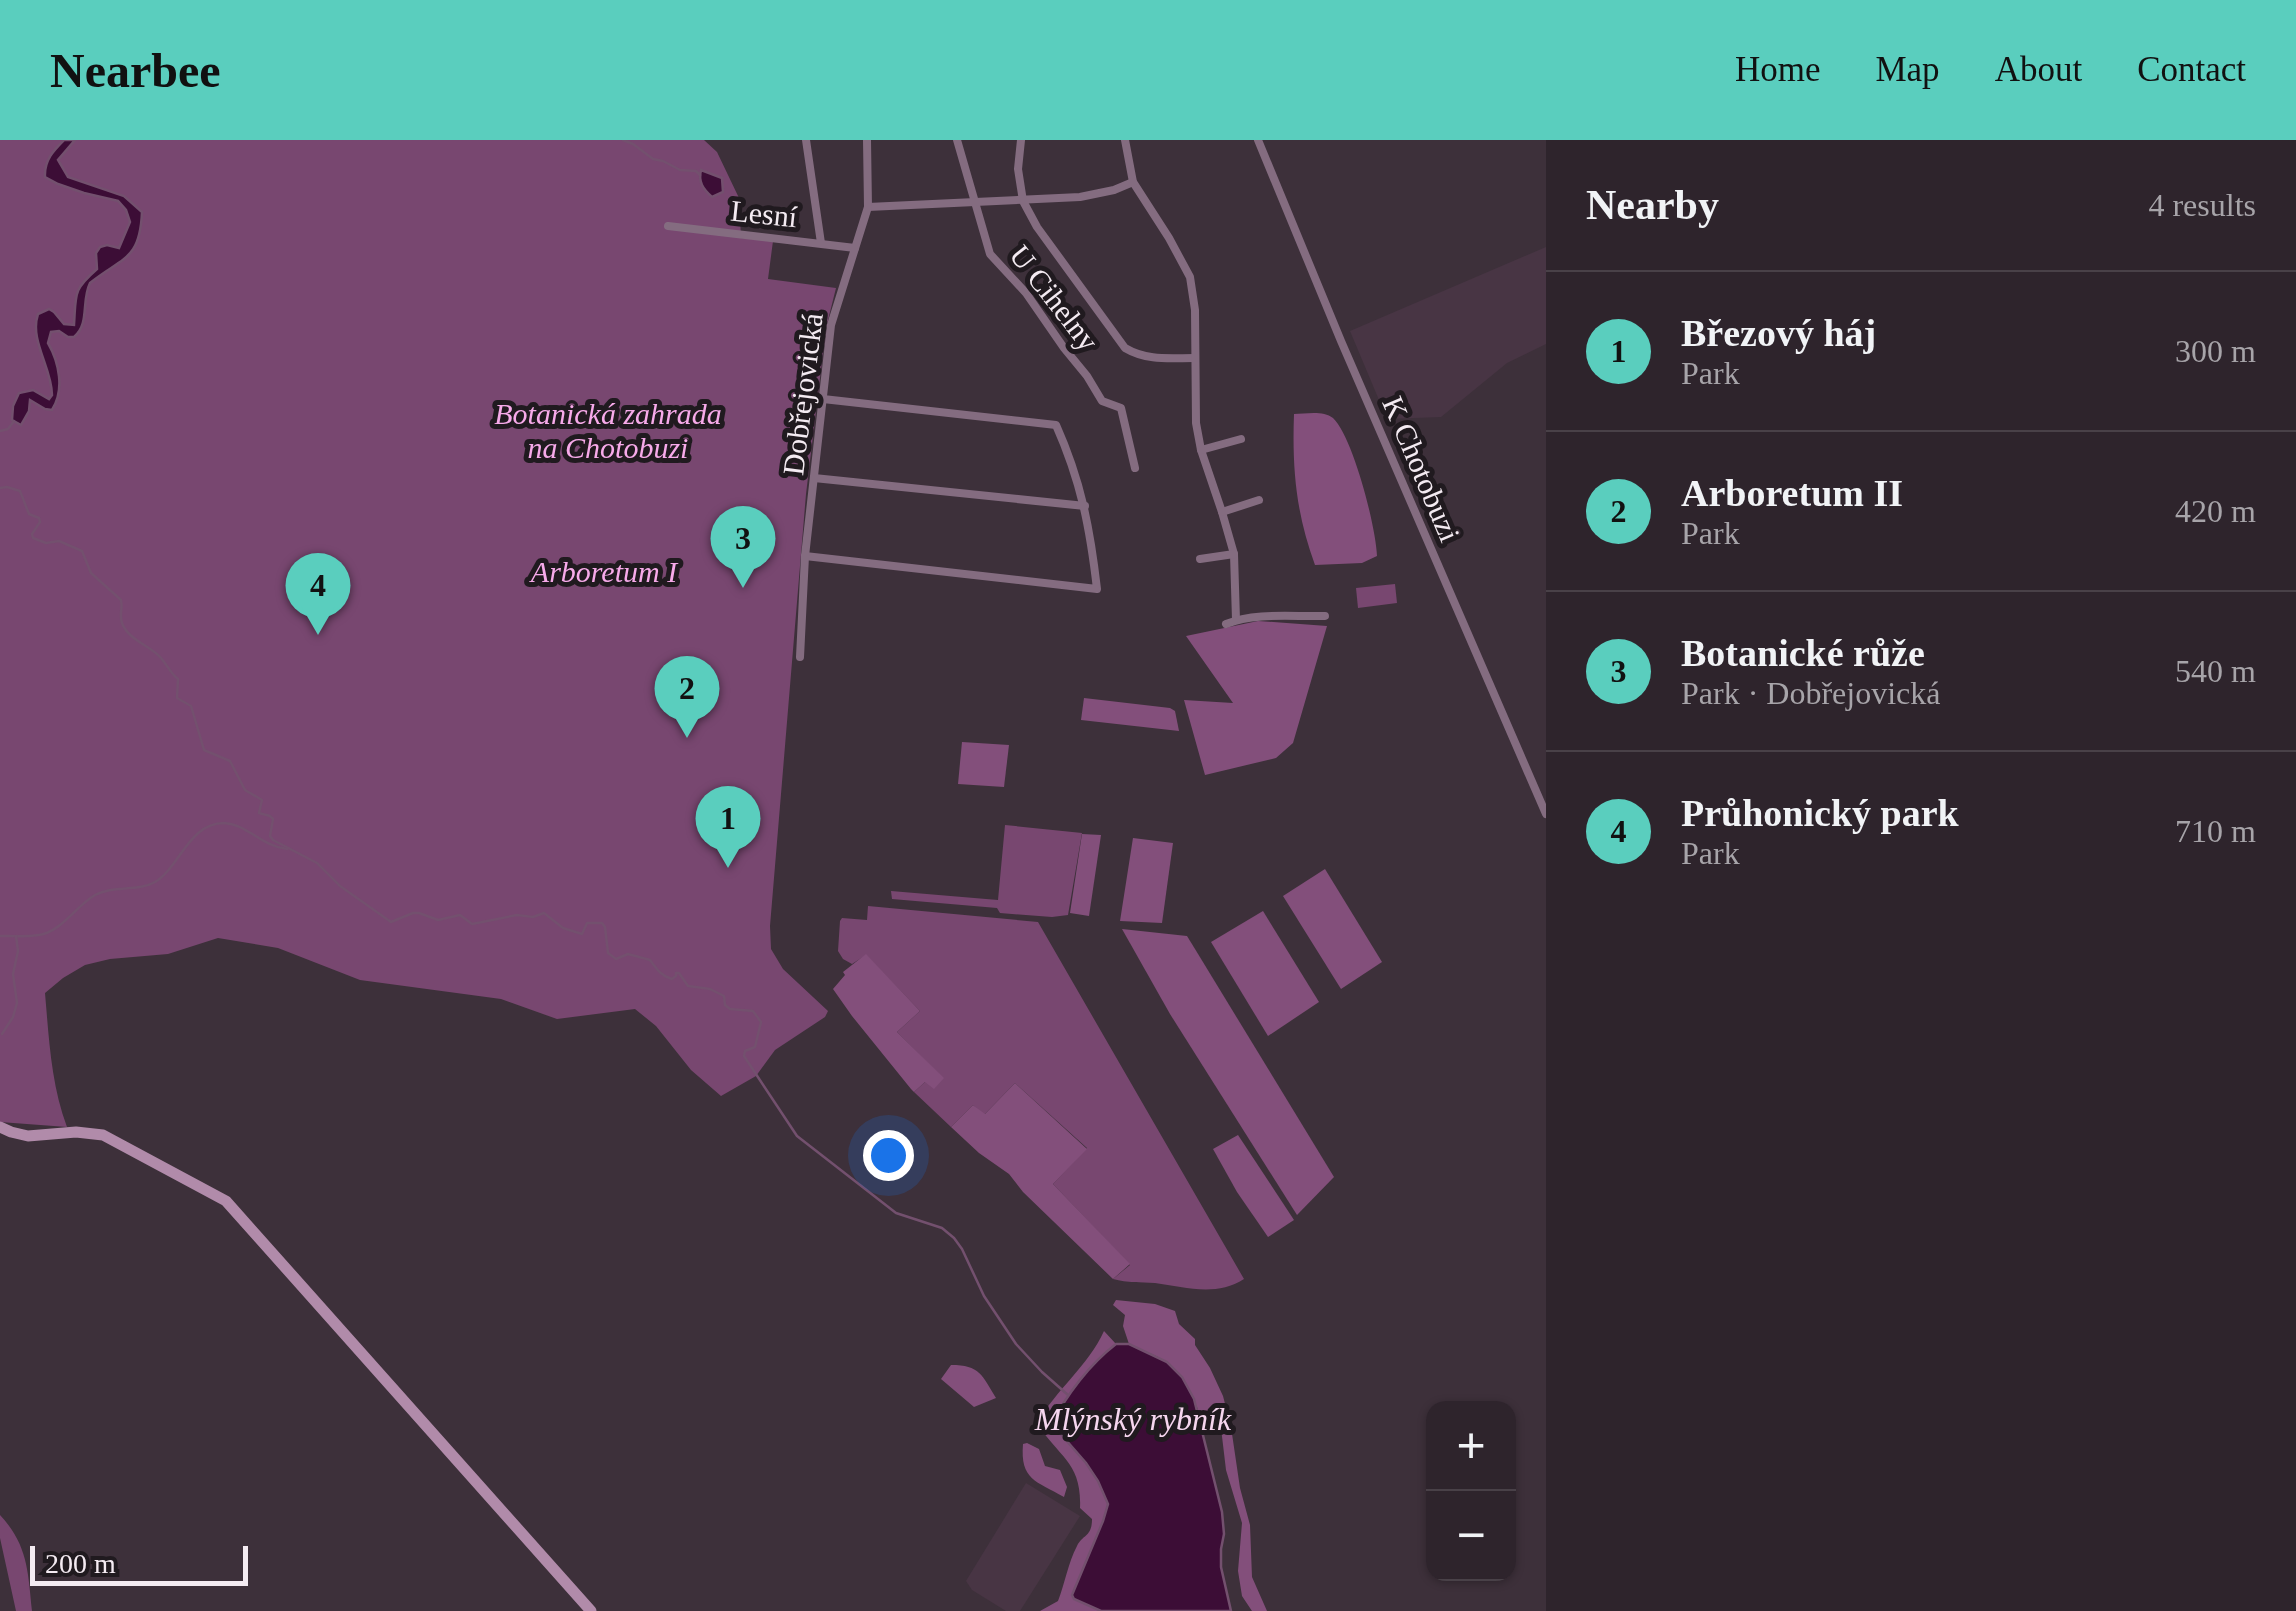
<!DOCTYPE html>
<meta charset="utf-8">
<style>
body{margin:0;font-family:"Times New Roman",serif;background:#3a3038;color:#f1f3f6}
.controls{position:absolute;right:30px;bottom:30px;display:grid;overflow:hidden;border-radius:20px;box-shadow:0 2px 8px #0004}
.controls button{width:90px;height:90px;display:grid;place-items:center;padding:0;border:0;border-bottom:2px solid #494148;background:#2e242c;color:#f1f3f6;font:50px sans-serif}
.scale{position:absolute;left:30px;bottom:25px;width:218px;box-sizing:border-box;padding-left:10px;border:5px solid #f4ebf2;border-top:0;font-size:28px;line-height:35px;white-space:nowrap;color:#f4ebf2;-webkit-text-stroke:8px #201a1f;paint-order:stroke}
.you{position:absolute;left:888px;top:1015px;width:35px;height:35px;margin:-25px;border:8px solid #fff;border-radius:50%;background:#1a73e8;box-shadow:0 0 0 15px #1a73e833}
.badge{display:grid;place-items:center;width:65px;height:65px;border-radius:50%;background:#5acebe;color:#111;font-size:32px;font-weight:700}
.pin{position:absolute;translate:-50% -82px;filter:drop-shadow(0 2px 5px #0008)}
.pin::after{content:'';position:absolute;top:52px;width:35px;height:30px;background:inherit;clip-path:polygon(0 0,100% 0,50% 100%)}
.list{margin:0;padding:0;list-style:none}
h2{display:flex;justify-content:space-between;align-items:center;height:130px;margin:0;padding:0 40px;font-size:42px}
h2 small{font-size:32px;font-weight:400;color:#a7a4a9}
.list li{display:grid;grid-template-columns:65px 1fr auto;gap:30px;align-items:center;box-sizing:border-box;height:160px;padding:0 40px;border-top:2px solid #494148}
.list b{display:block;font-size:38px;white-space:nowrap}
.list p{margin:0;font-size:32px;white-space:nowrap;color:#a7a4a9}
.list em{font-size:32px;font-style:normal;color:#a7a4a9}
.map{position:relative;flex:none;width:1546px;height:1471px;overflow:hidden}
header{display:flex;align-items:center;gap:60px;box-sizing:border-box;height:140px;padding:0 50px;background:#5acebe;color:#111}
header strong{font-size:48px}
nav{display:flex;gap:55px;margin-inline-start:auto;font-size:35px}
main{display:flex}
aside{flex:1;background:#2e242c}
.map>svg:first-child{display:block}
.built{fill:#483544}
.green{fill:#784770}
.forest{fill:#834f7b}
.water{fill:#3c0d36;stroke:#73506e;stroke-width:2.5}
.lines{fill:none;stroke-linecap:round;stroke-linejoin:round}
.stream{stroke:#73506e;stroke-width:2.5}
.street{stroke:#846c80;stroke-width:8}
.secondary{stroke:#b18baa;stroke-width:11}
.labels{text-anchor:middle;stroke-width:10;stroke-linejoin:round;paint-order:stroke}
.street-label{font-size:30px;fill:#f4ebf2;stroke:#201a1f}
.park-label{font-size:30px;font-style:italic;fill:#f7aaea;stroke:#201a1f}
.water-label{font-size:32px;font-style:italic;fill:#f6d6ef;stroke:#201a1f}
</style>
<header>
<strong>Nearbee</strong>
<nav><a>Home</a><a>Map</a><a>About</a><a>Contact</a></nav>
</header>
<main>
<div class="map">
<svg width="1546" height="1471" viewBox="0 0 1546 1471">
<rect width="100%" height="100%" fill="#3d303a"/>
<g class="built">
<path d="M 1546,107 L 1546,204 L 1507,223 L 1441,277 L 1387,279 L 1350,191 Z"/>
<path d="M 1026,1343 L 1080,1376 L 1020,1471 L 1006,1471 L 972,1450 L 966,1441 Z"/>
</g>
<g class="green">
<path d="M 0,0 L 704,0 L 717,12 L 739,58 L 741,98 L 773,101 L 768,139 L 836,148 L 826,188 L 806,354 L 770,786 L 771,809 L 783,829 L 828,871 L 825,877 L 775,910 L 756,936 L 721,956 L 691,930 L 656,886 L 635,869 L 557,879 L 501,859 L 360,840 L 278,808 L 218,798 L 168,814 L 110,819 L 85,825 L 63,838 L 45,853 C 49,899 51,944 67,987 L 0,982 Z"/>
<path d="M 1395,444 L 1397,463 L 1358,468 L 1356,448 Z"/>
<path d="M 1005,685 L 1082,693 L 1068,775 L 1052,777 L 1000,773 L 997,768 L 892,759 L 891,751 L 998,760 Z"/>
<path d="M 868,766 L 1038,782 L 1244,1139 C 1216,1157 1185,1147 1155,1143 C 1140,1142 1128,1143 1113,1139 L 1130,1125 L 1053,1044 L 1087,1008 L 1015,943 L 984,975 L 973,965 L 951,987 L 914,952 L 925,942 L 943,938 L 897,892 L 920,871 L 866,815 L 852,824 L 843,819 L 838,811 L 840,781 L 842,778 L 867,780 Z"/>
<path d="M 0,1375 C 28,1405 28,1432 32,1471 L 16,1471 L 0,1398 Z"/>
</g>
<g class="forest">
<path d="M 1294,274 C 1305,274 1323,270 1333,278 C 1353,297 1376,387 1377,416 L 1362,423 L 1315,425 C 1296,373 1292,329 1294,274 Z"/>
<path d="M 1258,481 L 1327,486 L 1293,603 L 1276,618 L 1205,635 L 1184,560 L 1233,563 L 1186,496 Z"/>
<path d="M 1084,558 L 1170,568 L 1175,571 L 1179,591 L 1081,580 Z"/>
<path d="M 962,602 L 1009,605 L 1004,647 L 958,644 Z"/>
<path d="M 1082,694 L 1101,695 L 1089,776 L 1070,773 Z"/>
<path d="M 1133,698 L 1173,703 L 1162,783 L 1120,781 Z"/>
<path d="M 1325,729 L 1382,822 L 1341,849 L 1283,756 Z"/>
<path d="M 1263,771 L 1319,862 L 1268,896 L 1211,802 Z"/>
<path d="M 1122,789 L 1187,796 L 1195,809 L 1334,1037 L 1297,1075 L 1170,874 Z"/>
<path d="M 866,814 L 920,871 L 897,892 L 944,938 L 934,949 L 925,942 L 914,952 L 911,949 L 852,876 L 833,849 L 845,835 L 843,832 Z"/>
<path d="M 1015,943 L 1087,1009 L 1053,1044 L 1130,1124 L 1113,1139 L 1023,1052 L 1009,1034 L 979,1013 L 951,987 L 973,965 L 985,974 Z"/>
<path d="M 1238,995 L 1294,1080 L 1268,1097 L 1237,1052 L 1213,1009 Z"/>
<path d="M 1116,1160 L 1155,1164 L 1175,1171 L 1179,1184 L 1195,1199 L 1195,1205 L 1210,1228 L 1223,1256 L 1231,1287 L 1240,1348 L 1250,1385 L 1252,1437 L 1267,1471 L 1252,1471 L 1242,1456 L 1238,1431 L 1242,1383 L 1226,1330 L 1221,1288 L 1210,1280 L 1201,1282 L 1197,1267 L 1158,1217 L 1129,1204 L 1123,1186 L 1125,1175 L 1113,1165 Z"/>
<path d="M 1104,1191 L 1116,1204 C 1090,1224 1066,1255 1052,1284 C 1069,1303 1104,1336 1107,1362 C 1109,1379 1082,1434 1073,1451 L 1074,1459 L 1101,1471 L 1040,1471 L 1058,1461 C 1065,1443 1068,1423 1077,1406 C 1083,1394 1092,1397 1092,1379 L 1080,1368 C 1082,1322 1059,1318 1037,1283 C 1056,1250 1088,1226 1104,1191 Z"/>
<path d="M 951,1225 C 980,1225 982,1235 996,1258 L 974,1267 L 941,1239 Z"/>
<path d="M 1027,1303 L 1039,1309 L 1045,1326 L 1060,1330 L 1067,1347 L 1064,1357 C 1036,1341 1020,1340 1023,1304 Z"/>
</g>
<g class="water">
<path d="M 64,0 L 75,0 L 58,20 L 68,37 L 124,56 L 142,72 C 140,121 122,117 90,143 C 81,161 90,184 74,197 L 68,197 L 59,191 L 51,192 L 48,203 C 59,222 65,250 52,270 L 45,269 L 30,260 L 29,271 L 21,285 L 12,280 L 13,266 L 19,253 L 33,250 L 49,259 L 52,255 C 52,228 29,200 38,174 L 49,169 L 54,172 L 64,184 L 74,185 C 76,153 73,150 97,129 L 96,113 L 100,107 L 107,105 L 119,108 L 130,82 L 126,70 L 118,61 L 84,53 L 58,44 L 45,37 C 44,20 54,10 64,0 Z"/>
<path d="M 701,30 L 722,38 L 723,52 L 712,57 C 703,49 698,42 701,30 Z"/>
<path d="M 1116,1204 L 1129,1204 L 1167,1222 L 1182,1237 L 1194,1259 L 1222,1372 L 1224,1394 L 1221,1409 L 1221,1427 L 1231,1471 L 1101,1471 L 1074,1459 L 1072,1455 L 1103,1381 L 1108,1364 L 1098,1341 L 1086,1323 L 1052,1284 C 1066,1255 1090,1224 1116,1204 Z"/>
</g>
<g class="lines">
<g class="stream">
<path d="M 623,0 L 633,4 L 653,19 L 663,21 L 680,30 L 696,31 L 700,35"/>
<path d="M 0,291 L 8,289 L 14,281"/>
<path d="M 0,348 L 7,347 L 20,351 L 29,374 L 39,378 L 40,382 L 32,394 L 33,398 L 46,403 L 59,401 L 82,411 L 91,433 L 121,460 C 123,469 119,475 122,483 C 128,499 146,504 158,515 C 166,522 169,532 178,539 L 177,558 L 191,566 L 204,610 L 230,621 L 245,650 L 262,660 L 259,673 L 270,676 L 273,679 L 270,696 L 273,700 L 317,723 L 340,746 L 391,782 L 413,773 L 419,773 L 438,780 L 460,775 L 472,784 L 517,775 L 533,777 L 544,773 L 563,788 L 582,794 L 587,783 L 602,783 L 605,787 L 608,813 L 616,819 L 628,814 L 650,820 C 657,829 661,836 672,839 L 676,836 L 676,833 L 679,833 L 688,846 L 710,849 L 724,856 L 725,865 L 730,869 L 753,871 L 761,882 L 755,907 L 745,911 L 744,916 L 797,996 L 896,1073 L 942,1088 L 954,1098 L 962,1109 L 984,1156 L 1016,1204 L 1042,1232 L 1068,1255"/>
<path d="M 0,796 C 12,796 26,797 39,795 C 61,792 76,766 95,755 C 113,745 138,752 155,742 C 180,727 189,683 224,683 C 247,684 261,706 287,709"/>
<path d="M 2,894 L 13,877 L 17,863 L 13,834 L 18,811 L 16,796"/>
</g>
<g class="street">
<path d="M 806,0 L 821,103"/>
<path d="M 957,0 L 990,114 L 1026,153 L 1064,208 L 1087,236 L 1102,261 L 1121,268 L 1135,328"/>
<path d="M 1021,0 L 1018,29 L 1023,61 L 1037,87 L 1125,208 C 1147,221 1169,218 1194,218"/>
<path d="M 1125,0 L 1133,42 L 1169,98 L 1190,137 L 1195,170 L 1196,283 L 1201,310 L 1222,372 L 1234,414 L 1236,480"/>
<path d="M 1258,0 L 1341,201 L 1546,674"/>
<path d="M 868,67 L 1080,57 L 1114,50 L 1133,42"/>
<path d="M 668,86 L 855,108"/>
<path d="M 1201,310 L 1241,299"/>
<path d="M 814,338 L 1085,366"/>
<path d="M 1222,372 L 1259,360"/>
<path d="M 805,416 L 1097,449 C 1090,388 1081,341 1056,285 L 823,259"/>
<path d="M 1200,419 L 1234,414"/>
<path d="M 1226,484 C 1256,472 1293,477 1325,476"/>
<path d="M 800,517 L 805,416 L 831,185 L 868,67 L 867,0"/>
</g>
<path class="secondary" d="M 0,987 L 11,992 L 28,996 L 76,992 L 103,995 L 226,1061 L 591,1471"/>
</g>
<g class="labels">
<g class="street-label">
<text transform="translate(764 74) rotate(6)" y="10">Lesní</text>
<text transform="translate(1054 158) rotate(52)" y="10">U Cihelny</text>
<text transform="translate(803 254) rotate(-83)" y="10">Dobřejovická</text>
<text transform="translate(1421 329) rotate(67)" y="10">K Chotobuzi</text>
</g>
<g class="park-label">
<text x="608" y="284">Botanická zahrada<tspan x="608" dy="34">na Chotobuzi</tspan></text>
<text x="604" y="442">Arboretum I</text>
</g>
<g class="water-label">
<text x="1133" y="1290">Mlýnský rybník</text>
</g>
</g>
</svg>
<div class="controls">
<button>+</button>
<button>−</button>
</div>
<div class="scale">200 m</div>
<div class="you"></div>
<div class="pin badge" style="left:728px;top:728px">1</div>
<div class="pin badge" style="left:687px;top:598px">2</div>
<div class="pin badge" style="left:743px;top:448px">3</div>
<div class="pin badge" style="left:318px;top:495px">4</div>
</div>
<aside>
<h2>Nearby<small>4 results</small></h2>
<ul class="list">
<li><span class="badge">1</span><div><b>Březový háj</b><p>Park</p></div><em>300 m</em></li>
<li><span class="badge">2</span><div><b>Arboretum II</b><p>Park</p></div><em>420 m</em></li>
<li><span class="badge">3</span><div><b>Botanické růže</b><p>Park · Dobřejovická</p></div><em>540 m</em></li>
<li><span class="badge">4</span><div><b>Průhonický park</b><p>Park</p></div><em>710 m</em></li>
</ul>
</aside>
</main>
